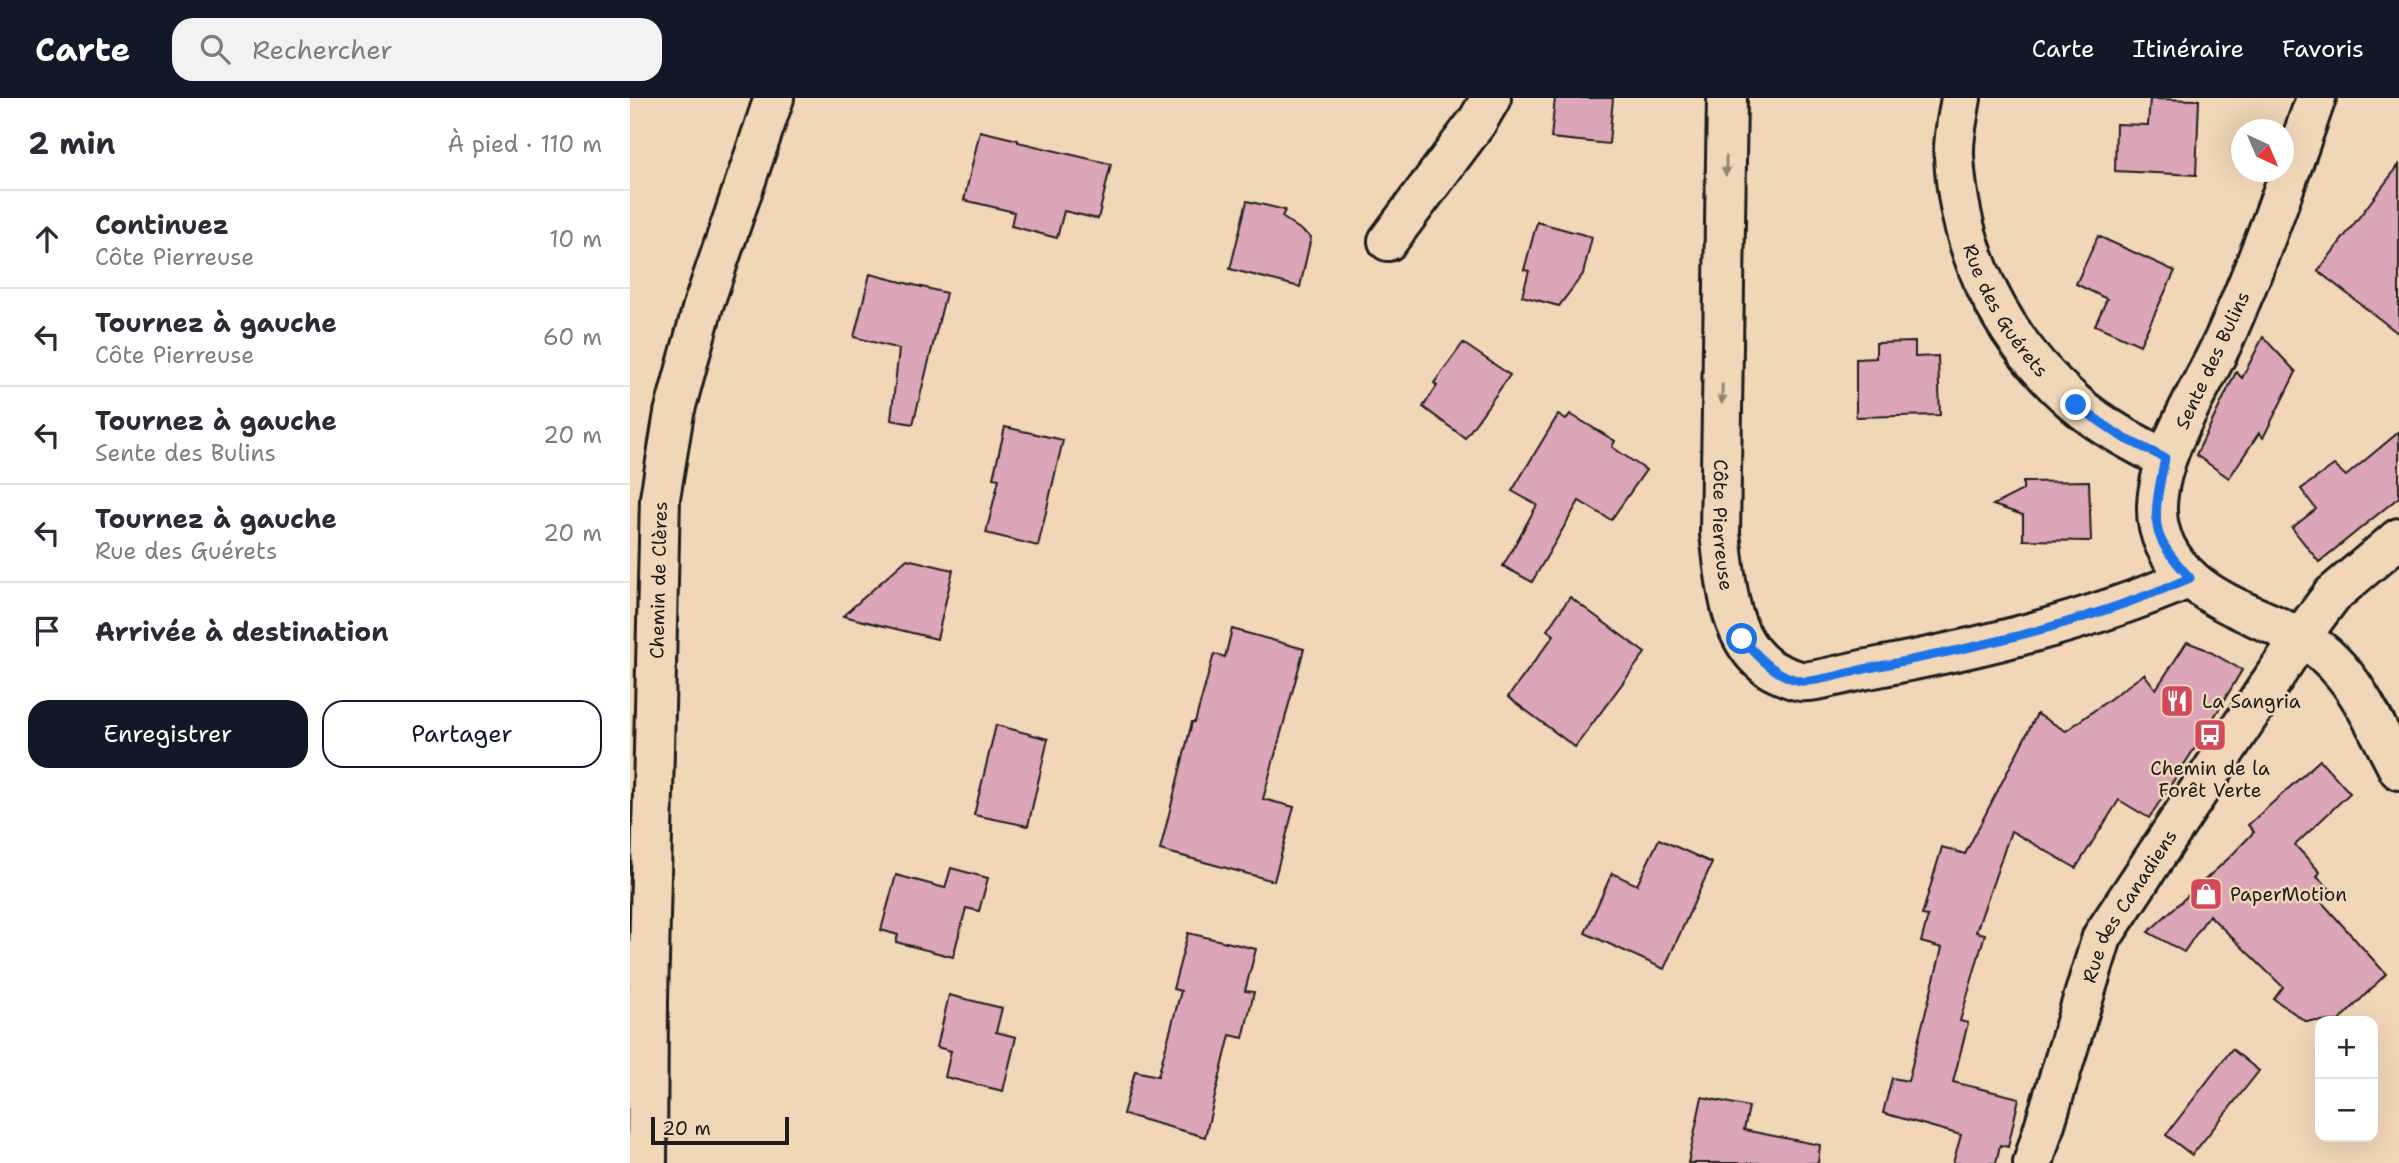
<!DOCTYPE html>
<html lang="fr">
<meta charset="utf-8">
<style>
body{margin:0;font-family:"Shantell Sans",sans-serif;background:#f2f2f3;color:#2b2b33}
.controls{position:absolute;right:21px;bottom:21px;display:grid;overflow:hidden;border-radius:14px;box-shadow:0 7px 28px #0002}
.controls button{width:63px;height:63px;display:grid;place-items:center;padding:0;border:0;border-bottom:2px solid #e1e1e2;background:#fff;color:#2b2b33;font:35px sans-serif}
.compass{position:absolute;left:1601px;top:21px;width:63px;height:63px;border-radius:50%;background:#fff;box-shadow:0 7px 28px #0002;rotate:136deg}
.scale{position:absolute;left:21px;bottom:18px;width:138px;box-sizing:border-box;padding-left:7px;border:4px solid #1c1c1c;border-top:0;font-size:19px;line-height:24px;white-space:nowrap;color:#1c1c1c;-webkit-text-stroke:5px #f1d7b8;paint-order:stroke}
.stop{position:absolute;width:21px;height:21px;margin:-16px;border:5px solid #1a73e8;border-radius:50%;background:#fff}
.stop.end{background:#1a73e8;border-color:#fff;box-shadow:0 2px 7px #0008}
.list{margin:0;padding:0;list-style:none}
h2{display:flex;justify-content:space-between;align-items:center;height:91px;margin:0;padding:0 28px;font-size:30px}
h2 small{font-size:23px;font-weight:400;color:#7c7c81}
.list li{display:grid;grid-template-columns:46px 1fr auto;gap:21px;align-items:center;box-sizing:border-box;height:98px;padding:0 28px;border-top:2px solid #e1e1e2}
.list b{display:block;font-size:26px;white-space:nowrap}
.list p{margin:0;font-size:23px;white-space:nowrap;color:#7c7c81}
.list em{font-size:23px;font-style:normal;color:#7c7c81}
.actions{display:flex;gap:14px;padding:21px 28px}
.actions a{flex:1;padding:16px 0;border:2px solid #111827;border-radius:21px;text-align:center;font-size:24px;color:#111827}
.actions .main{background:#111827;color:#fff}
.icon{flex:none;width:38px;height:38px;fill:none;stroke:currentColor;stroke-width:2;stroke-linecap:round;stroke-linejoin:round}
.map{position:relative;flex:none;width:1769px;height:1065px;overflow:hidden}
header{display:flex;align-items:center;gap:42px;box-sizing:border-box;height:98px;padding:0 35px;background:#111827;color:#fff}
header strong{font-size:33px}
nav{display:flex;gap:38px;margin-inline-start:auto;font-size:24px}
.search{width:490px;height:63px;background:#f2f2f3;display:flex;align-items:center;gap:18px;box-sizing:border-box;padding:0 24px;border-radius:21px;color:#7c7c81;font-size:26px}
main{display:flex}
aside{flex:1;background:#fff}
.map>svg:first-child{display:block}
.building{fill:#dca5b8;stroke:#1c1c1c;stroke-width:2}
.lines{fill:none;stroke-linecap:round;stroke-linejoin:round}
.street-casing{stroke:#1c1c1c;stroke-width:44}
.secondary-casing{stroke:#1c1c1c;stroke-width:44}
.street{stroke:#f1d7b8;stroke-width:38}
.secondary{stroke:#f1d7b8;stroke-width:38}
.oneway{fill:#918372}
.route{stroke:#1a73e8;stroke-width:9}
.labels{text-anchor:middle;stroke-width:5;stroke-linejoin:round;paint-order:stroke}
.street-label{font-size:19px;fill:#1c1c1c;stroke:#f1d7b8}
.poi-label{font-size:19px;fill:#1c1c1c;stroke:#f1d7b8;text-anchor:start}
</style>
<header>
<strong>Carte</strong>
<div class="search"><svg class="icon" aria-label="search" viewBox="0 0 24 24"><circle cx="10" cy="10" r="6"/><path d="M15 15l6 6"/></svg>Rechercher</div>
<nav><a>Carte</a><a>Itinéraire</a><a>Favoris</a></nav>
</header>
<main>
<aside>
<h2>2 min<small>À pied · 110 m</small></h2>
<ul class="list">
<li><svg class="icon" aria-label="ahead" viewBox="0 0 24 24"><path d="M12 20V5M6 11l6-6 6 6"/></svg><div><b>Continuez</b><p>Côte Pierreuse</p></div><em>10 m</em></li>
<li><svg class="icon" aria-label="left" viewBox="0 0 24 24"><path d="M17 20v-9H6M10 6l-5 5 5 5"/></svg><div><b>Tournez à gauche</b><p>Côte Pierreuse</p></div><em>60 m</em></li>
<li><svg class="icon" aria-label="left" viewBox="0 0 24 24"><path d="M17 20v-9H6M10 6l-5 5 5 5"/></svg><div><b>Tournez à gauche</b><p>Sente des Bulins</p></div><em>20 m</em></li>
<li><svg class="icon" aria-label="left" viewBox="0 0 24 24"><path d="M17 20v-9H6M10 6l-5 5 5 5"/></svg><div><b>Tournez à gauche</b><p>Rue des Guérets</p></div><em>20 m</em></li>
<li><svg class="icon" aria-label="arrive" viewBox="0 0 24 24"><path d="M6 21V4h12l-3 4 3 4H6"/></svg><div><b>Arrivée à destination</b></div></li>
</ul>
<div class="actions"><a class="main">Enregistrer</a><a>Partager</a></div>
</aside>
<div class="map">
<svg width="1769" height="1065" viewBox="0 0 1769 1065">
<rect width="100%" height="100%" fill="#f1d7b8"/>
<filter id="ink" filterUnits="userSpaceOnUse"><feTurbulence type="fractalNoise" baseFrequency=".0143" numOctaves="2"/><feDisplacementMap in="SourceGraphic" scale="14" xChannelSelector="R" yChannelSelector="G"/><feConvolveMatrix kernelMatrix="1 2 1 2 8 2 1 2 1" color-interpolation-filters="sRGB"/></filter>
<g filter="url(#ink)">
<g class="building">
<path d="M 925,0 L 983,0 L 979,46 L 921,40 Z"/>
<path d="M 1520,1 L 1569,2 L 1566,77 L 1485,73 L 1486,26 L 1518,27 Z"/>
<path d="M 350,33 L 388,42 L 388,44 L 481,66 L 468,121 L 434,113 L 427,140 L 381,128 L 384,114 L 334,102 Z"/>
<path d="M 1769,67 L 1769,236 L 1688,173 Z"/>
<path d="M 617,103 L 655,112 L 652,119 L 681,139 L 670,189 L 600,171 Z"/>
<path d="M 907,124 L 962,139 L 953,176 L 929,208 L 892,198 L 899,173 L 894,172 Z"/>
<path d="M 1468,138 L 1545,173 L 1510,247 L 1465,227 L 1477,201 L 1446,186 Z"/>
<path d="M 240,176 L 316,195 L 283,326 L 261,322 L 269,251 L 224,239 Z"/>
<path d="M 1633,239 L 1666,274 L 1633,340 L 1629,335 L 1599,380 L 1566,357 L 1606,274 L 1612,280 Z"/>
<path d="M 1285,244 L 1285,259 L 1308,258 L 1310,317 L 1226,319 L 1226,261 L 1246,260 L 1246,245 Z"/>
<path d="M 833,245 L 880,277 L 835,340 L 793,309 L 807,288 L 804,285 Z"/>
<path d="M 940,316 L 985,343 L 982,349 L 1016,372 L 981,422 L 949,403 L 902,484 L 873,468 L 907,407 L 882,393 L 928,317 L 936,322 Z"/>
<path d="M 375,329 L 433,342 L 408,448 L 356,435 L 369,381 L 363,380 Z"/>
<path d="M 1769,334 L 1769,399 L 1689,464 L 1662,430 L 1686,411 L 1671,391 L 1704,367 L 1716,378 Z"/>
<path d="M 1459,383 L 1461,443 L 1393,442 L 1393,417 L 1363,407 L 1393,392 L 1393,384 Z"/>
<path d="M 277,461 L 323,472 L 307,541 L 213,518 Z"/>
<path d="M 940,499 L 1015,555 L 945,649 L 878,599 L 924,537 L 917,532 Z"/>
<path d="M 602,531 L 674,551 L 633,701 L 664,709 L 644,783 L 530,752 L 562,624 L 565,624 L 584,556 L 595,559 Z"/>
<path d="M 1557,544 L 1575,551 L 1612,572 L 1576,633 L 1519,720 L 1489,702 L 1446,770 L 1381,733 L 1346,834 L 1355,836 L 1330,923 L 1338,925 L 1323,984 L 1389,1000 L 1378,1049 L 1370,1047 L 1366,1065 L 1323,1065 L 1331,1037 L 1253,1015 L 1262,980 L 1278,983 L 1312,850 L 1291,844 L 1298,818 L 1292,817 L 1312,749 L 1335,756 L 1407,616 L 1436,633 L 1514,576 L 1526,591 Z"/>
<path d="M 366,627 L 418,641 L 398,728 L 344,717 Z"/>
<path d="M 1690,662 L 1720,695 L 1665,747 L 1690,774 L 1687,779 L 1700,791 L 1689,801 L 1756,876 L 1709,923 L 1675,923 L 1644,901 L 1653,889 L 1579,817 L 1554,854 L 1518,834 L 1601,758 L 1624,734 L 1618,727 Z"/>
<path d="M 1029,741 L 1082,765 L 1034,871 L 955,835 L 982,775 L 1007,787 Z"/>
<path d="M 321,770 L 358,780 L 349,813 L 336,810 L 323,859 L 266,844 L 268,837 L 251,832 L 266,777 L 315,790 Z"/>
<path d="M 558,835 L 626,851 L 615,893 L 624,894 L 613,940 L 600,937 L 575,1039 L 493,1016 L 505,973 L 528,978 L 551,893 L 543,891 Z"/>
<path d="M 319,897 L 372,910 L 366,934 L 386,939 L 373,993 L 315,979 L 321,953 L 307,949 Z"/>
<path d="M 1602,951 L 1629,973 L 1562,1057 L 1536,1037 Z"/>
<path d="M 1072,999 L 1119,1009 L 1114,1032 L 1190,1047 L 1188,1065 L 1058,1065 Z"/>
</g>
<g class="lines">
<defs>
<g id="street">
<path id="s1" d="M 1097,0 L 1090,436 C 1096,481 1097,538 1136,568 C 1144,574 1161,581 1171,583 C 1182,585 1224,573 1238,571 C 1350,550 1455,525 1560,480"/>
<path id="s2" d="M 1331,0 C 1328,19 1323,40 1324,58 C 1329,156 1371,241 1445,305 C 1471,328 1504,345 1535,361"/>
<path d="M 1686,0 C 1658,80 1630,160 1596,237 C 1573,289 1529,351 1527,408 C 1526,437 1540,462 1562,482 C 1593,509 1633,520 1669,539 C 1721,565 1743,624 1769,672"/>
<path d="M 758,143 L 847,24 L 861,0"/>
</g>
<g id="secondary">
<path id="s3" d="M 17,1065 L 18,903 L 30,400 L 44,315 L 73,208 L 144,0"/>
<path id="s4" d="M 1403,1065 L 1472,839 L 1670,540 L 1702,497 L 1769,440"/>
</g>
</defs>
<use href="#street" class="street-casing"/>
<use href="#secondary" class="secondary-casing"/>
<use href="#street" class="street"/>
<use href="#secondary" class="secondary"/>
</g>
<defs><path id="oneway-solid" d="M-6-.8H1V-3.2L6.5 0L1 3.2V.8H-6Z" transform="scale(1.75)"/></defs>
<g class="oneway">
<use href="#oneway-solid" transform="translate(1096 68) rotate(91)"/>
<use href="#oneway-solid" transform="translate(1092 296) rotate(91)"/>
</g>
</g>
<g class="lines" filter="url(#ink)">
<path class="route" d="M 1112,541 C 1129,559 1145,578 1171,583 C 1184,585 1224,573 1239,570 C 1351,549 1455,525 1560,480 C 1549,467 1536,454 1530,439 C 1521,418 1531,382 1535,360 L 1492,339 L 1446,307"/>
</g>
<defs>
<symbol id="restaurant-square" viewBox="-11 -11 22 22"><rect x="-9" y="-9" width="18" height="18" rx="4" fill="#d1495b" stroke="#f1d7b8"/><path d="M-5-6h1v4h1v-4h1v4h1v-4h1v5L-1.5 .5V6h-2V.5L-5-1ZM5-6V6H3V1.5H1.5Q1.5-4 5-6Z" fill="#fff"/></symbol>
<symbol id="bus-square" viewBox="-11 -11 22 22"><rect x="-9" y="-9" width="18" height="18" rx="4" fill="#d1495b" stroke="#f1d7b8"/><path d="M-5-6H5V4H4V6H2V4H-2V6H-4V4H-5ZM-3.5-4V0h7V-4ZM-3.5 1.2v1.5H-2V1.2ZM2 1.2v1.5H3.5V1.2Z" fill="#fff"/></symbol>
<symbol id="shop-square" viewBox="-11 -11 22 22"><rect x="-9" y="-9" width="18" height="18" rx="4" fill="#d1495b" stroke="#f1d7b8"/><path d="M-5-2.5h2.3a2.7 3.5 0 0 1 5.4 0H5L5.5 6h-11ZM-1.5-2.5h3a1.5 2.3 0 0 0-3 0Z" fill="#fff"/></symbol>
</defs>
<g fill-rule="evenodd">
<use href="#restaurant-square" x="1528" y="584" width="38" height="38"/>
<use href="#bus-square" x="1561" y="618" width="38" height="38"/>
<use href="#shop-square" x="1557" y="777" width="38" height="38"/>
</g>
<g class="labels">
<g class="street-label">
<text dy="7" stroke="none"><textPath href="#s2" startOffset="224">Rue des Guérets</textPath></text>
<text transform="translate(1582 262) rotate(-65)" y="7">Sente des Bulins</text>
<text dy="7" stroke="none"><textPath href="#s1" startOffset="427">Côte Pierreuse</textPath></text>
<text dy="7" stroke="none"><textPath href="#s3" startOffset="583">Chemin de Clères</textPath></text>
<text dy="7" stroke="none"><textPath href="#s4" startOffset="276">Rue des Canadiens</textPath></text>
</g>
<g class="poi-label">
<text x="1572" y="610">La Sangria</text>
<text x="1580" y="677" text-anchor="middle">Chemin de la<tspan x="1580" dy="22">Forêt Verte</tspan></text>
<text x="1600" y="803">PaperMotion</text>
</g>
</g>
</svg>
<div class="controls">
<button>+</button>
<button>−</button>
</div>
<svg class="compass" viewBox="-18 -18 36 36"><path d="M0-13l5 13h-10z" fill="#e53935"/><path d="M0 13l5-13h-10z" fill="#7c7c81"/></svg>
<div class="scale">20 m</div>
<div class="stop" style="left:1112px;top:541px"></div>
<div class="stop end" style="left:1446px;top:307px"></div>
</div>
</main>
